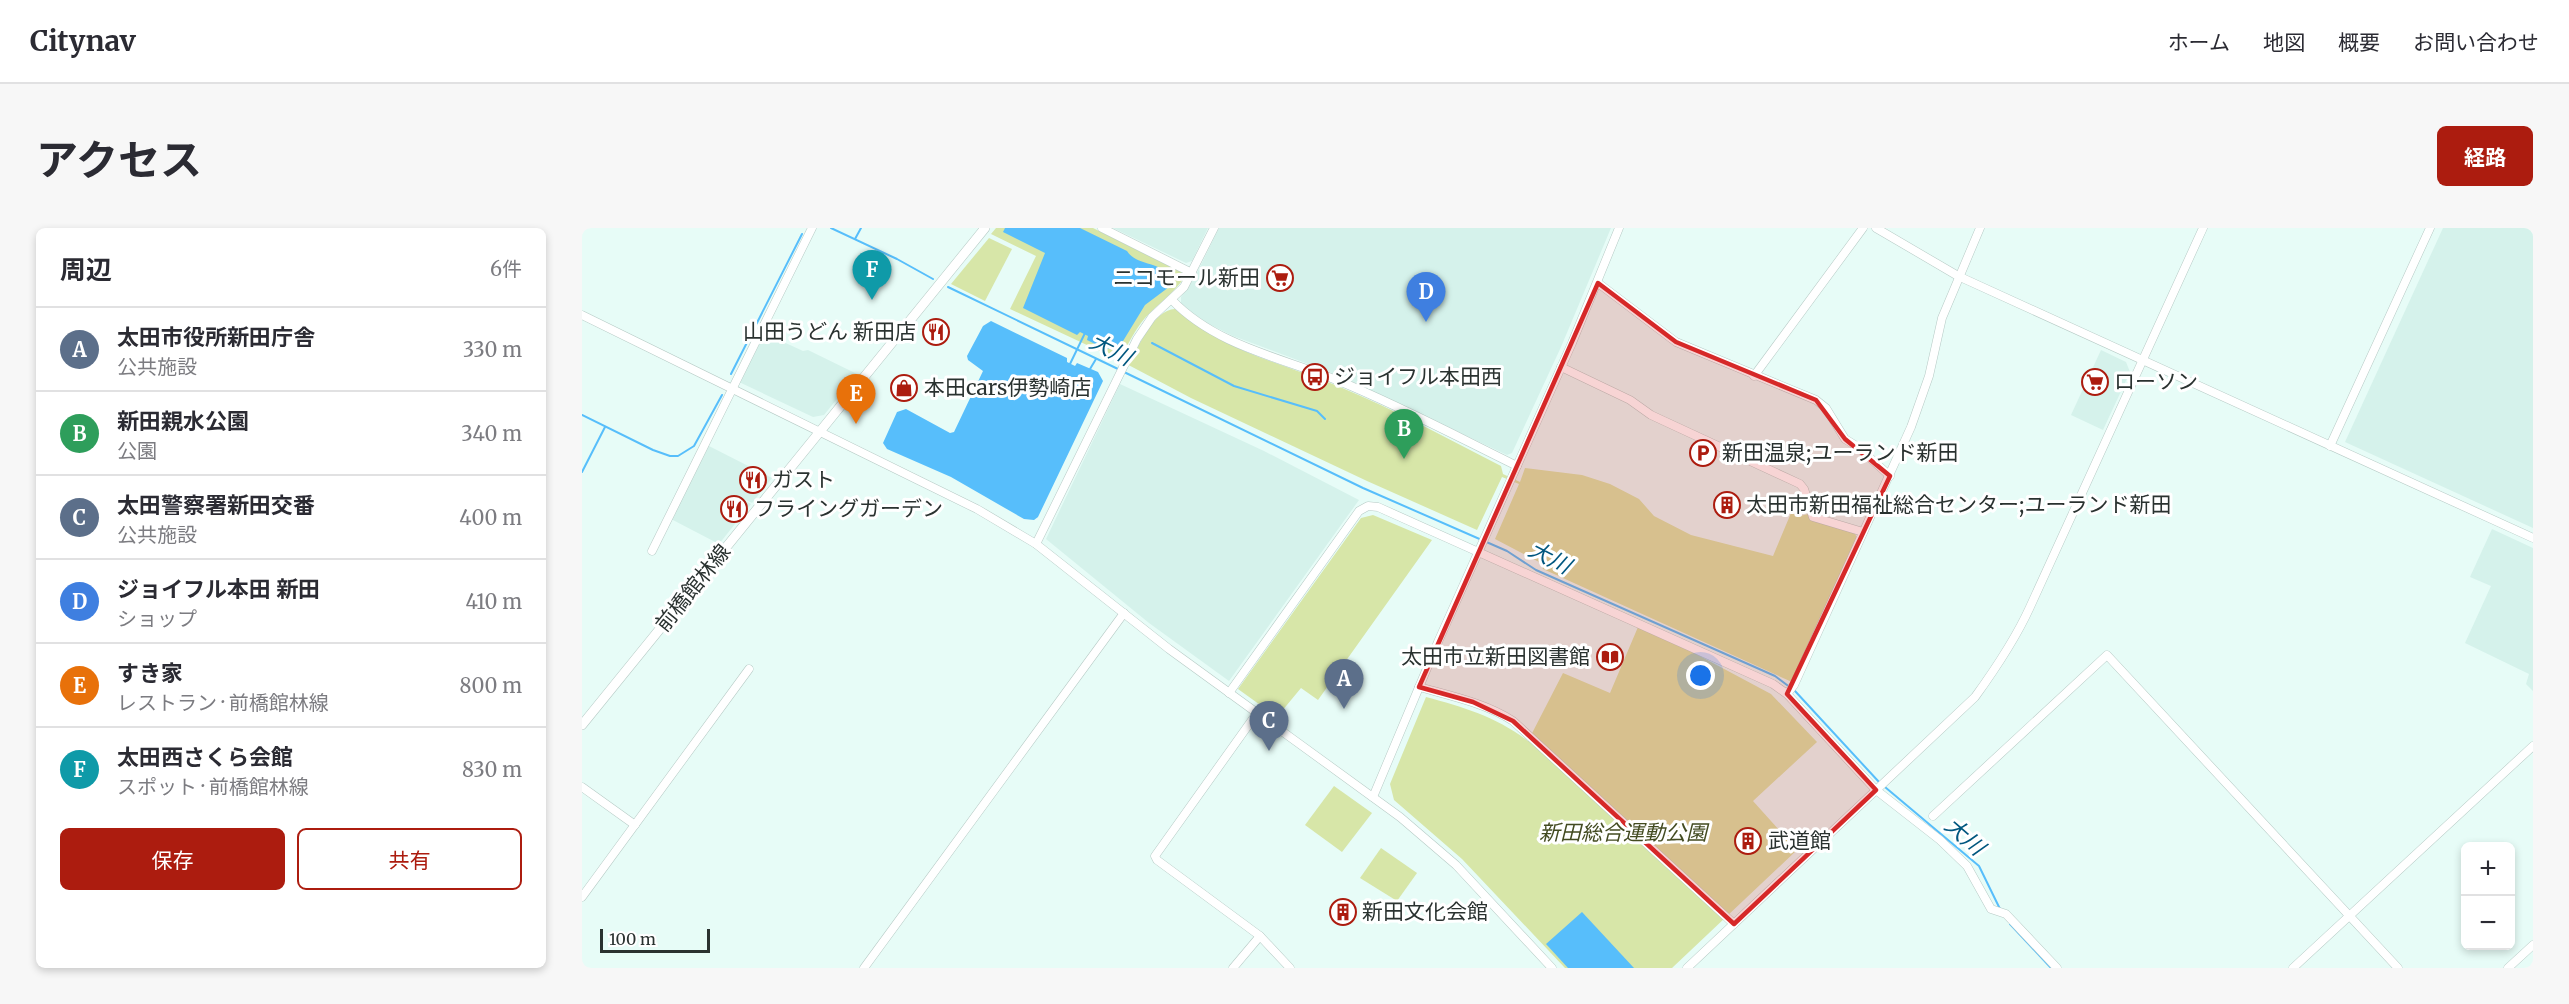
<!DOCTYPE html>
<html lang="ja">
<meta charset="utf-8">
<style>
body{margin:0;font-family:Merriweather,"Noto Sans JP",serif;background:#f7f7f7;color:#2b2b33}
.controls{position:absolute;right:18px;bottom:18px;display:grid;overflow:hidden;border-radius:9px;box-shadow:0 3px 9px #0003}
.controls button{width:54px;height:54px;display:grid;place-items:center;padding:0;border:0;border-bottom:2px solid #e1e1e2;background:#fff;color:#2b2b33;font:30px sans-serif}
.scale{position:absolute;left:18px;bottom:15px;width:110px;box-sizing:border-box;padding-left:6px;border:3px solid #2a3230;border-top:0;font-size:16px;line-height:21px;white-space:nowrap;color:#2a3230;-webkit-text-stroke:4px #fff;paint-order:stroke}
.you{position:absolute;left:1119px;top:448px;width:21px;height:21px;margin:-15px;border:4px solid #fff;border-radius:50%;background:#1a73e8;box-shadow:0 0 0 9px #1a73e833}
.badge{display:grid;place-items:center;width:39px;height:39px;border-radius:50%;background:#ac1c0f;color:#fff;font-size:20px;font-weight:700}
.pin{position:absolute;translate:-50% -50px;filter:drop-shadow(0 2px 3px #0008)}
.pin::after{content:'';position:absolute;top:32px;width:21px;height:18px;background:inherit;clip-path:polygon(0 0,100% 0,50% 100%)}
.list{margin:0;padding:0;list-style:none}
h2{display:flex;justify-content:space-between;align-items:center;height:78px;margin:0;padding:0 24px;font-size:26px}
h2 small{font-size:20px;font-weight:400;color:#7c7c81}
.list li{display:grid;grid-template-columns:39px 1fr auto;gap:18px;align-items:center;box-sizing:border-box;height:84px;padding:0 24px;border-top:2px solid #e1e1e2}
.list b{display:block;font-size:22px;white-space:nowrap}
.list p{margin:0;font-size:20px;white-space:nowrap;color:#7c7c81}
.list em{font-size:20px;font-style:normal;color:#7c7c81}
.actions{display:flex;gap:12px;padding:18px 24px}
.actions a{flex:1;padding:14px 0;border:2px solid #ac1c0f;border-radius:9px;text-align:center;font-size:21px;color:#ac1c0f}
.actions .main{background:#ac1c0f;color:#fff}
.map{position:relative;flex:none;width:1951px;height:740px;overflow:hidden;border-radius:9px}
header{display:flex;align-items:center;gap:36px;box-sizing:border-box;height:84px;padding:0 30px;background:#fff;border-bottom:2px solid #e1e1e2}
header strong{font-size:28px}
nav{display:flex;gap:33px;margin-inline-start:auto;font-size:21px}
.intro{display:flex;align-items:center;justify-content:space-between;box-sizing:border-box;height:144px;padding:0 36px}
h1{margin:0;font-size:42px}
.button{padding:15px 27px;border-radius:9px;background:#ac1c0f;color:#fff;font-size:21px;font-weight:700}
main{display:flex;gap:36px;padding:0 36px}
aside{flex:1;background:#fff;border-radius:9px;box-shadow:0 3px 9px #0003}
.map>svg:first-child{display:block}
.built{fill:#d5f2eb}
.green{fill:#d7e6a8}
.water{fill:#57befb}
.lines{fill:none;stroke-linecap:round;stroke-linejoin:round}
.stream{stroke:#57befb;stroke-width:2}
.minor-casing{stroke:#b6cac5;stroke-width:9}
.major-casing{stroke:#b6cac5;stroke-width:10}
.minor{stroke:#fff;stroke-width:8}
.major{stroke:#fff;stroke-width:9}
.marked{fill:#d62828;fill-opacity:0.2;stroke:#d62828;stroke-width:4.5;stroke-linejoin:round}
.labels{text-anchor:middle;stroke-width:6;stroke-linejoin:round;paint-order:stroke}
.poi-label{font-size:21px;fill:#2a3230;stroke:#fff;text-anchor:start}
.street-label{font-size:21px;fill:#2a3230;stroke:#fff}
.park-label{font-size:21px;font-style:italic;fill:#434b21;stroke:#fff}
.water-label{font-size:22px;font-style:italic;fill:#01577f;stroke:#fff}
</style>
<header>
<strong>Citynav</strong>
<nav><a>ホーム</a><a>地図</a><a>概要</a><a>お問い合わせ</a></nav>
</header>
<div class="intro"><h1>アクセス</h1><a class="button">経路</a></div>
<main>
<aside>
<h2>周辺<small>6件</small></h2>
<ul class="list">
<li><span class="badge" style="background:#5c6f8a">A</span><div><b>太田市役所新田庁舎</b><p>公共施設</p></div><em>330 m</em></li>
<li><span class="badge" style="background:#2e9e5b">B</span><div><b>新田親水公園</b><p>公園</p></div><em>340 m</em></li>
<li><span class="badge" style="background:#5c6f8a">C</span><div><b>太田警察署新田交番</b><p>公共施設</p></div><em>400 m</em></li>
<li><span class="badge" style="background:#3f7fe0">D</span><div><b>ジョイフル本田 新田</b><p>ショップ</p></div><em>410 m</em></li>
<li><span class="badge" style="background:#e8710a">E</span><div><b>すき家</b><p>レストラン · 前橋館林線</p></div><em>800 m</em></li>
<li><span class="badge" style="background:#0f9aa8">F</span><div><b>太田西さくら会館</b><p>スポット · 前橋館林線</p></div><em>830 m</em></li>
</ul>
<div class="actions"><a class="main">保存</a><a>共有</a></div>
</aside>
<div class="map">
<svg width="1951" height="740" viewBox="0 0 1951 740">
<rect width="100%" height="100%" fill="#e7fcf7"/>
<g class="built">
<path d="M 531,0 L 626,0 L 610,33 L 604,35 Z"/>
<path d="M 637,0 L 1029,0 L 979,119 L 930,225 L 925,227 L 758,148 L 651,108 L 625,95 L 606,82 L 599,76 L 599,69 L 613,49 Z"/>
<path d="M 1861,0 L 1951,0 L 1951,300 L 1763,214 Z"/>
<path d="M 182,105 L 221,123 L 226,122 L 275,146 L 242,187 L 231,189 L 157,154 Z"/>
<path d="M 1519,122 L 1544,134 L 1548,144 L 1521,202 L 1489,187 Z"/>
<path d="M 538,156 L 682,223 L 777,272 L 647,453 L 567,395 L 464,311 Z"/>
<path d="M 125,217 L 190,250 L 170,275 L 153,267 L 169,276 L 137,316 L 89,291 Z"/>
<path d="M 1910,301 L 1951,320 L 1951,463 L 1944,456 L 1947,446 L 1883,415 L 1909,358 L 1888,349 Z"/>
</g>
<g class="green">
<path d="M 414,0 L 511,0 L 601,45 L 602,50 C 591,66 576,76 563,90 C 553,102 546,116 539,130 L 547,135 C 557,119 571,82 593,81 C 646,125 697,134 758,159 C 814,182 866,211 919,238 L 921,246 L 938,254 L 943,240 L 1000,247 L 1028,256 L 1057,271 L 1072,288 L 1109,307 L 1191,328 L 1209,285 L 1218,288 L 1226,286 L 1228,292 L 1273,305 L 1275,311 L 1210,454 L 961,341 L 957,334 L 913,311 L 937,256 L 920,249 L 895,302 L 785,253 L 609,170 L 537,132 L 428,81 L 454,28 L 409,6 Z"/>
<path d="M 407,10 L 430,21 L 403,73 L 369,56 Z"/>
<path d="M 791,287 L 850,312 L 736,472 L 719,460 L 695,489 L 656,461 L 779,290 Z"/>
<path d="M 1056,399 L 1101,419 L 1189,466 L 1235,514 L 1171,573 L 1215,622 L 1090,740 L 983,740 L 880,631 L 812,572 L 808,556 L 844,469 C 881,479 915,489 946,513 L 981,445 L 1028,465 Z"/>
<path d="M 752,558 L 790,585 L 760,624 L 723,597 Z"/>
<path d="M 799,620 L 835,645 L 815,673 L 778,650 Z"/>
</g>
<g class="water">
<path d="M 423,0 L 498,0 L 545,23 C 555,39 579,32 588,50 L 587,59 L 563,77 L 538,118 L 529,121 L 521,120 L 505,112 L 506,108 L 498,104 L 495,107 L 441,80 L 463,25 L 421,4 Z"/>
<path d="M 409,93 L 485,130 L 485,134 L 493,138 L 495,135 L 516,144 L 521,153 L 456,289 L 452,292 L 442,291 L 369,249 L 305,221 L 301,215 L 315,184 L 324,181 L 368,205 L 372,204 L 401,143 L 386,132 L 385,128 L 401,98 Z"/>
<path d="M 1000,684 L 1052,740 L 986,740 L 964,716 Z"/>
</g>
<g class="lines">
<g class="stream">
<path d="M 249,0 L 315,31 L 351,51"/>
<path d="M 273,11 L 279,0"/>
<path d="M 366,59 L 536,141"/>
<path d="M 570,115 L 652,158 L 735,183 L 743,191"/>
<path d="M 487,138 L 503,105"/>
<path d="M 508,141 L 514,131"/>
<path d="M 542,144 L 781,260 L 925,323 L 954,342 L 1193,448 L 1213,463 L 1297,554 L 1397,638 L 1418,681"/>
<path d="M 149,146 L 220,6"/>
<path d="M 0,187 L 71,222 L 88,228 L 96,228 L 112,218 L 140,167"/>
<path d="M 0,244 L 23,199"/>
<path d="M 1428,696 L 1469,740"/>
</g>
<defs>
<g id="minor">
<path d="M 520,0 L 610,45"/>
<path d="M 1294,0 L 1376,48 L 1951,310"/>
<path d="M 1016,55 L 1094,114 L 1234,172 L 1244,180 L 1263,211 L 1276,219 L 1308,248"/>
<path d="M 590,72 C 634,118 701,130 757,153 C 818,178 876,209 935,238"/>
<path d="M 0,87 L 395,281 L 454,316 L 587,421 L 818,589 L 874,637 L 970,740"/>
<path d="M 979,139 L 1048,172 L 1069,187 L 1218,256 L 1222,261 L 1231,289 L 1281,304"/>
<path d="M 1172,148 L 1281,0"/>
<path d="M 1748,218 L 1848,0"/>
<path d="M 454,316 L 555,111 L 570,89 L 602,59 L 632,0"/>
<path d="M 70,323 L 230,0"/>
<path d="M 837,459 C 869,468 903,475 931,493 L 1152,696"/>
<path d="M 647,465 L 777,283 L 786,278 L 796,279 L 1191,456 L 1205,466 L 1294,562 L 1358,612 L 1385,638 L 1409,681 L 1424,686 L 1475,740"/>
<path d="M 1205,466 L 1212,457 L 1329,199 L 1347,148 L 1360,90 L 1398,0"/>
<path d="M 675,485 L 573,628 L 575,632 L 678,708 L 708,740"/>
<path d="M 0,559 L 53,597"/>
<path d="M 791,569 L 856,414 L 990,115 L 1037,0"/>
<path d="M 1351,588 L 1525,427 L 1816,740"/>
<path d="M 0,669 L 167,441"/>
<path d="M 282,740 L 542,385"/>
<path d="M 651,740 L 678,708"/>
<path d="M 1105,740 L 1393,469 C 1414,440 1433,412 1448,379 L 1621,0"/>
<path d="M 1711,740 L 1951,518"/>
<path d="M 1926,740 L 1951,717"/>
</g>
<path id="major" d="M 0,497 L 403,0"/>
</defs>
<use href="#minor" class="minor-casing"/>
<use href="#major" class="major-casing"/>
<use href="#minor" class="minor"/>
<use href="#major" class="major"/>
</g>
<path class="marked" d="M 1016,55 L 1094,114 L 1234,172 L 1263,211 L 1308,248 L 1205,466 L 1294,562 L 1152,696 L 931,493 L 891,474 L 837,459 Z"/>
<defs>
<symbol id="supermarket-ring" viewBox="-11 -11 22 22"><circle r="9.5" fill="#fff" stroke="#ac1c0f" stroke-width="1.5"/><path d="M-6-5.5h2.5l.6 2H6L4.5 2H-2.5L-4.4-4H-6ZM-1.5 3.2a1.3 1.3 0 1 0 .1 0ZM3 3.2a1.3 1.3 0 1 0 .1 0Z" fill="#ac1c0f"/></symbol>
<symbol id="restaurant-ring" viewBox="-11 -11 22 22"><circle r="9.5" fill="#fff" stroke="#ac1c0f" stroke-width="1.5"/><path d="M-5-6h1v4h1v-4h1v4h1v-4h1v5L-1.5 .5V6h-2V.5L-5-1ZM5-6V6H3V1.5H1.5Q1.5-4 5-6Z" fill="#ac1c0f"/></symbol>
<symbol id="bus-ring" viewBox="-11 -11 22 22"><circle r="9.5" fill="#fff" stroke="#ac1c0f" stroke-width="1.5"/><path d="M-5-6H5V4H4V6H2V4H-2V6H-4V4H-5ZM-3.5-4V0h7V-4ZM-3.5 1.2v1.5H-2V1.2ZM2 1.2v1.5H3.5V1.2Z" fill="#ac1c0f"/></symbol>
<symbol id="shop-ring" viewBox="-11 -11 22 22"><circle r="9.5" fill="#fff" stroke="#ac1c0f" stroke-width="1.5"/><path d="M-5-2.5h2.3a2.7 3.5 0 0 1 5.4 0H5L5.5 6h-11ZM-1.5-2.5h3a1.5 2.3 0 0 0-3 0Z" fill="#ac1c0f"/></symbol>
<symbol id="parking-ring" viewBox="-11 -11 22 22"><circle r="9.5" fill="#fff" stroke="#ac1c0f" stroke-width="1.5"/><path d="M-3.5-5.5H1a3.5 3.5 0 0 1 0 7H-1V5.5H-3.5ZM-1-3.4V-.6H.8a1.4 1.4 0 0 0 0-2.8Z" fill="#ac1c0f"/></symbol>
<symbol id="building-ring" viewBox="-11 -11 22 22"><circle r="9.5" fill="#fff" stroke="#ac1c0f" stroke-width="1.5"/><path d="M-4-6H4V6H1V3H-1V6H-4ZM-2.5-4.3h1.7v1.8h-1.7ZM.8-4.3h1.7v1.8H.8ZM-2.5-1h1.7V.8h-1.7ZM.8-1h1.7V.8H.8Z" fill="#ac1c0f"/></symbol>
<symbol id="library-ring" viewBox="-11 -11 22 22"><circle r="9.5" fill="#fff" stroke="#ac1c0f" stroke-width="1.5"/><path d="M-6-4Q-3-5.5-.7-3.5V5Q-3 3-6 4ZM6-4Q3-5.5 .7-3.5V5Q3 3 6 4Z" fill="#ac1c0f"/></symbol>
</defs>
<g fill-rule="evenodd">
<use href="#supermarket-ring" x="683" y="35" width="30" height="30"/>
<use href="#restaurant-ring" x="339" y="89" width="30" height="30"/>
<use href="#bus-ring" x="718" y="134" width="30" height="30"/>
<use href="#supermarket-ring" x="1498" y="139" width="30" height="30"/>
<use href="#shop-ring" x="307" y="145" width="30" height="30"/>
<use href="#parking-ring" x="1106" y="210" width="30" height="30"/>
<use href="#restaurant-ring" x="156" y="237" width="30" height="30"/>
<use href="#building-ring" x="1130" y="262" width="30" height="30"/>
<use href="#restaurant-ring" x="137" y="266" width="30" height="30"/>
<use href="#library-ring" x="1013" y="414" width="30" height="30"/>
<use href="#building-ring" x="1151" y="598" width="30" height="30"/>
<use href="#building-ring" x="746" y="669" width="30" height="30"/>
</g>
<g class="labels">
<g class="poi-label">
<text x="678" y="57" text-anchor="end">ニコモール新田</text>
<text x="334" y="111" text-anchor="end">山田うどん 新田店</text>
<text x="752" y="156">ジョイフル本田西</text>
<text x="1532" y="161">ローソン</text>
<text x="342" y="167">本田cars伊勢崎店</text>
<text x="1140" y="232">新田温泉;ユーランド新田</text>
<text x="190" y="259">ガスト</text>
<text x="1164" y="284">太田市新田福祉総合センター;ユーランド新田</text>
<text x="172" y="288">フライングガーデン</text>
<text x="1008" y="436" text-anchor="end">太田市立新田図書館</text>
<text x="1186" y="620">武道館</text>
<text x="780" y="691">新田文化会館</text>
</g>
<g class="street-label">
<text transform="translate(111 360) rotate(-51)" y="7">前橋館林線</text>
</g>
<g class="park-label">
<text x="1041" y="612">新田総合運動公園</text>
</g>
<g class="water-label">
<text transform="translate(529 121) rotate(26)" y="8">大川</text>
<text transform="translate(968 329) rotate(27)" y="8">大川</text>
<text transform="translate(1383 608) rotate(41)" y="8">大川</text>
</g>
</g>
</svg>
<div class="controls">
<button>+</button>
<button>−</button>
</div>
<div class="scale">100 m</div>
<div class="you"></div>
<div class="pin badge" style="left:762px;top:481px;background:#5c6f8a">A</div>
<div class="pin badge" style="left:822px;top:231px;background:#2e9e5b">B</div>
<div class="pin badge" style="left:687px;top:523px;background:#5c6f8a">C</div>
<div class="pin badge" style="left:844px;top:94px;background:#3f7fe0">D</div>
<div class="pin badge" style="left:274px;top:196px;background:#e8710a">E</div>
<div class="pin badge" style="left:290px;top:72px;background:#0f9aa8">F</div>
</div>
</main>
